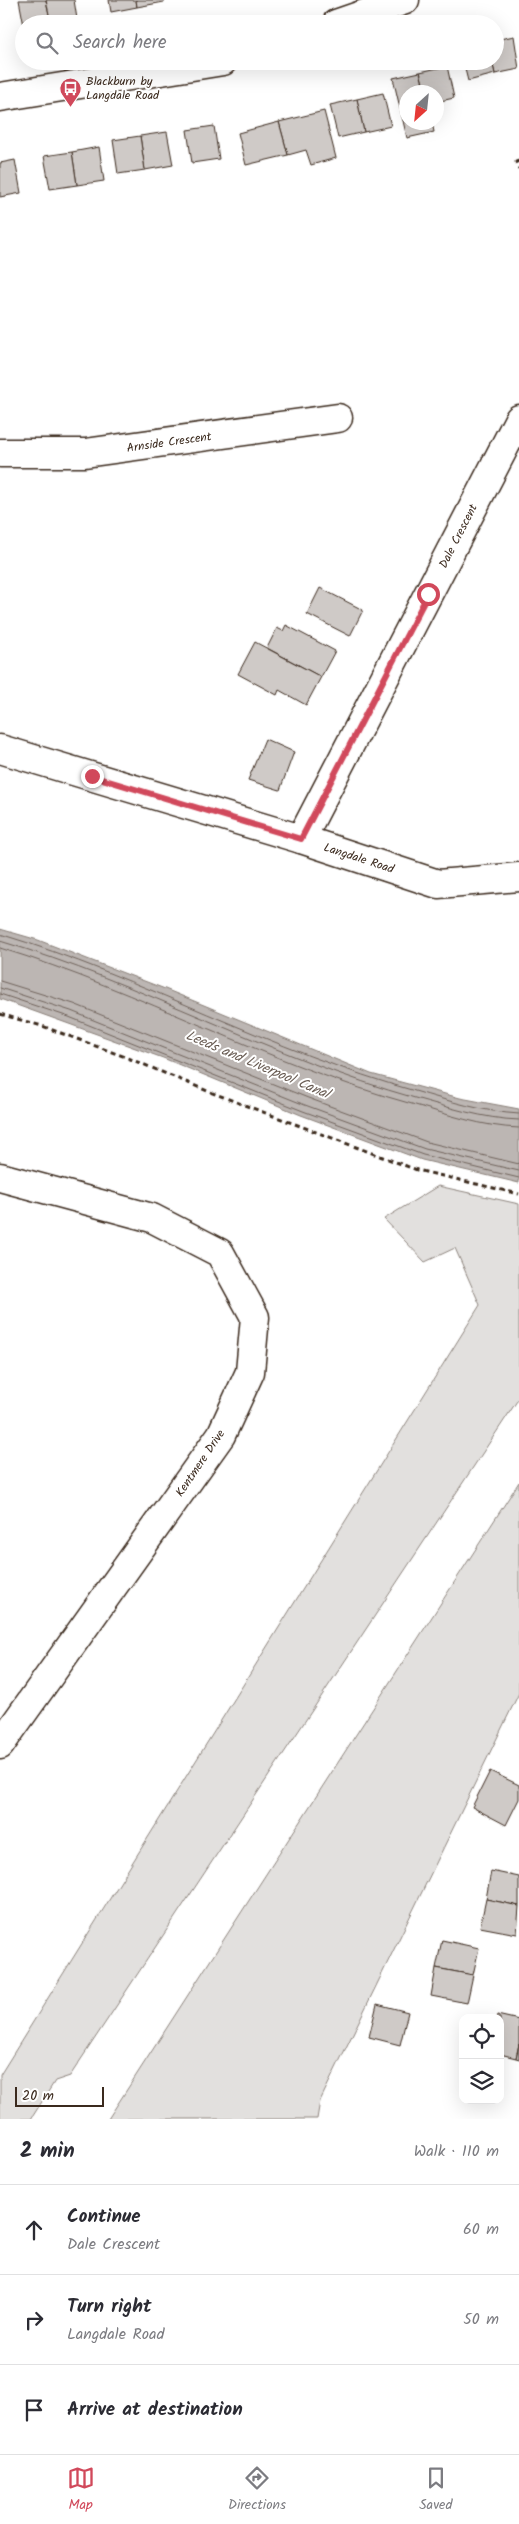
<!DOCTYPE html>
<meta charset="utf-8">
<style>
body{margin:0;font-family:Kalam,sans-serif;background:#f2f2f3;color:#2b2b33}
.controls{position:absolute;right:15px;bottom:15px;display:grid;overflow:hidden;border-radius:10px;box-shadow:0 5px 20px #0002}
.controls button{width:45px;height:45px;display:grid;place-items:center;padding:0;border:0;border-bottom:1px solid #e1e1e2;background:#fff;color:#2b2b33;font:25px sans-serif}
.compass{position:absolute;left:399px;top:85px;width:45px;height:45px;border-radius:50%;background:#fff;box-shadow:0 5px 20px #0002;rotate:207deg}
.scale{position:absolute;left:15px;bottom:12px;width:89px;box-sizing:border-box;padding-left:5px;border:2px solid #3b2a1e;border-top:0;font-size:14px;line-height:18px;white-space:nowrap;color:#3b2a1e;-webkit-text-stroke:4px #fff;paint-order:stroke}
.stop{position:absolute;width:15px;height:15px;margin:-11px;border:4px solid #d1495b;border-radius:50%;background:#fff}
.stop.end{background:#d1495b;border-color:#fff;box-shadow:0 1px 5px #0008}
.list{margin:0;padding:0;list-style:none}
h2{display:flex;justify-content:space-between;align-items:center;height:65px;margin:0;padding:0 20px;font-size:21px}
h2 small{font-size:16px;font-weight:400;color:#7c7c81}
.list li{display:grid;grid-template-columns:32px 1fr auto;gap:15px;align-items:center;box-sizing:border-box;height:90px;padding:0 20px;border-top:1px solid #e1e1e2}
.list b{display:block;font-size:19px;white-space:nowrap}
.list p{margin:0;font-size:16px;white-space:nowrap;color:#7c7c81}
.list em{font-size:16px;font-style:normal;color:#7c7c81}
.icon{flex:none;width:28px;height:28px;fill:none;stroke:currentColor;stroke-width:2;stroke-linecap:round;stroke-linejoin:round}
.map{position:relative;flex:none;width:519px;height:2119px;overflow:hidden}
.search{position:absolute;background:#fff;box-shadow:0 5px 20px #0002;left:15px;right:15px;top:15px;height:55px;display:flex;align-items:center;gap:12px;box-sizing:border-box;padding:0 18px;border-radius:28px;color:#7c7c81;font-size:19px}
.sheet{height:335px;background:#fff}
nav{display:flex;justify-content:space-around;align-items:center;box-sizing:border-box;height:70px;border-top:1px solid #e1e1e2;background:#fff;font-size:14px;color:#7c7c81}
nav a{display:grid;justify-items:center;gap:2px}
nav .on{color:#d1495b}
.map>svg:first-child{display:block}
.green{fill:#e2e0de;stroke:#8e857e}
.water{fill:#bcb6b3;stroke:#887e77}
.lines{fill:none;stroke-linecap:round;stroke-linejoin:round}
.shore{stroke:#6f625a;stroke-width:1}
.building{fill:#cfcac7;stroke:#3b2a1e}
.minor-casing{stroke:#3b2a1e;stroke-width:31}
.primary-casing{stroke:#3b2a1e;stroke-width:31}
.path{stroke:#3b2a1e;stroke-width:3;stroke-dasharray:5 4;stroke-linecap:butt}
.minor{stroke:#fff;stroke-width:28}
.primary{stroke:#fff;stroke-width:28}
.route{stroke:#d1495b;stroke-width:6}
.labels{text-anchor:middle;stroke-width:4;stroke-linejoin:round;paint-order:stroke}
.poi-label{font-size:12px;fill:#3b2a1e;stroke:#fff;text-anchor:start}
.street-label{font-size:12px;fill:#3b2a1e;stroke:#fff}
.water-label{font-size:14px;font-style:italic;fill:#685b52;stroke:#fff}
</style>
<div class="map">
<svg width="519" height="2119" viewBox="0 0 519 2119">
<rect width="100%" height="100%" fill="#fff"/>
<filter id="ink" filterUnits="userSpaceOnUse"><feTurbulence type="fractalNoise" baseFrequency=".02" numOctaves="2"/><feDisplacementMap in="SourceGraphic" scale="10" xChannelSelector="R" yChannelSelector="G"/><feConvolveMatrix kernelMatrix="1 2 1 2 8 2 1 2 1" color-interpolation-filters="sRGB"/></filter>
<g filter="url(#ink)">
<g class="green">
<path d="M 438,1186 L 519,1204 L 519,1398 L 70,2076 L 55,2081 L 31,2119 L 0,2119 L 0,2075 L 480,1305 L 455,1248 L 425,1262 L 384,1219 Z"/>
<path d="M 519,1482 L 519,1693 L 320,2101 L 317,2119 L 108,2119 Z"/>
</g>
<path class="water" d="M 0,929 L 38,940 L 165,989 L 371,1074 L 460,1098 L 519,1109 L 519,1183 L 422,1160 L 301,1115 L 163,1058 L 0,999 Z"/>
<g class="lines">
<g class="shore">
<path d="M 0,934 C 142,977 273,1052 415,1091 C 449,1101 484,1112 519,1114"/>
<path d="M 0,941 C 142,983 273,1058 415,1098 C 448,1107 484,1119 519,1120"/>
<path d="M 0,948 C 141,991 270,1065 412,1104 C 446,1114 483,1127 519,1128"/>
<path d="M 0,981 L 74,1004 L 308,1098 L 427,1142 L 519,1164"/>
<path d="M 0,988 L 71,1011 L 305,1105 L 425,1149 L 519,1171"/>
<path d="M 0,994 L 69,1017 L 303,1111 L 423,1155 L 519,1178"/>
</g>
</g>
<g class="building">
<path d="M 19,0 L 46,0 L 51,24 L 24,24 L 24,26 Z"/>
<path d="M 46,0 L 74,0 L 77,19 L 51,24 Z"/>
<path d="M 109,0 L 136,0 L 137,7 L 111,12 Z"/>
<path d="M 136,0 L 164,0 L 164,2 L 137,7 Z"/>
<path d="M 514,36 L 519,69 L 495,74 L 492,61 L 495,61 L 495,40 Z"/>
<path d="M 463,61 L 492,61 L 495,74 L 468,81 Z"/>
<path d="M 447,66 L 454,98 L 436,102 L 436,92 L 425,92 L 420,72 Z"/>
<path d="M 420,72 L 425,92 L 406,92 L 406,122 L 432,122 L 434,132 L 407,138 L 393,78 Z"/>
<path d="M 383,93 L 391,126 L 364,132 L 357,99 Z"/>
<path d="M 357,99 L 364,132 L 338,138 L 330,105 Z"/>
<path d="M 324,111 L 336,158 L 311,165 L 306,150 L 288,155 L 279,122 Z"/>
<path d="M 279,122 L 288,155 L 246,165 L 238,133 Z"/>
<path d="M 214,126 L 219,159 L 192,163 L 187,130 Z"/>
<path d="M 167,132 L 173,165 L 145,170 L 140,136 Z"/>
<path d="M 140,136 L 145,170 L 118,174 L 113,140 Z"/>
<path d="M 99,147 L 104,181 L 77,185 L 72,152 Z"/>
<path d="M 72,152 L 77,185 L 50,189 L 44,156 Z"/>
<path d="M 15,160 L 21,193 L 0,197 L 0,163 Z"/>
<path d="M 320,588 L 363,610 L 350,636 L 307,614 Z"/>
<path d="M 286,625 L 335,651 L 321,677 L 267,648 L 277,628 L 283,631 Z"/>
<path d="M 255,642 L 321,677 L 306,705 L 279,690 L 277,695 L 238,674 Z"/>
<path d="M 265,739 L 294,752 L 280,790 L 248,780 Z"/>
<path d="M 490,1771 L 519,1785 L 519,1799 L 506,1825 L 472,1807 Z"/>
<path d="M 491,1871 L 519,1877 L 519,1906 L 486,1899 Z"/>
<path d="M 486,1899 L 519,1906 L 517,1934 L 480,1927 Z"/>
<path d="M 442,1940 L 479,1948 L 473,1975 L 436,1968 Z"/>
<path d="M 436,1968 L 473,1975 L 467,2003 L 431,1996 Z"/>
<path d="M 377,2004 L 408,2012 L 400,2045 L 369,2037 Z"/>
<path d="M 497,2015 L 519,2020 L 519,2044 L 516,2058 L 500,2054 L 500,2018 L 496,2018 Z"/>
<path d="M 519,2044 L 519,2059 L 516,2058 Z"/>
</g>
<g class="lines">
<defs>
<g id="minor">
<path d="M 0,453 L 85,453 L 338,418"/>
<path d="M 0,749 L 301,839 L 438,884 L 519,877"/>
<path d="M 301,839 L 519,419"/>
<path d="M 0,1177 L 152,1218 L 220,1253 L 255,1317 L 250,1372 L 221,1435 L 0,1745"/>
</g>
<g id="primary">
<path d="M 336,24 L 405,0"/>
<path d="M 0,97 L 223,61"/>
</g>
</defs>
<use href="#minor" class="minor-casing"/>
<use href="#primary" class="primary-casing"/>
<g class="path">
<path d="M 519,161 L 516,162 L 519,169"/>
<path d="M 0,1014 L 42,1026 L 128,1058 L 210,1092 L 417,1170 L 519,1194"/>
</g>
<use href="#minor" class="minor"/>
<use href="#primary" class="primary"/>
</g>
</g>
<g class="lines" filter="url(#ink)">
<path class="route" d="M 92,776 L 301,839 L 428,594"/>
</g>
<defs>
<symbol id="bus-pin" viewBox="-11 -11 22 30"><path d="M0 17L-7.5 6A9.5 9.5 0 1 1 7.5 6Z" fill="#d1495b" stroke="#fff"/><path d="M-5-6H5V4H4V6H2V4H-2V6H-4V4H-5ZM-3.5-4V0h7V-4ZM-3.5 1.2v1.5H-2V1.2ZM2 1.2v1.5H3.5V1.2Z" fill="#fff"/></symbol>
</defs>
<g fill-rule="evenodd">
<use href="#bus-pin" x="58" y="76" width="25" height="34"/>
</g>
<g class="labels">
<g class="poi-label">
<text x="86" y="85">Blackburn by<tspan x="86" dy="14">Langdale Road</tspan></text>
</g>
<g class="street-label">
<text transform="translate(169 442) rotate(-8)" y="4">Arnside Crescent</text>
<text transform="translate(458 536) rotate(-63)" y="4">Dale Crescent</text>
<text transform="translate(359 858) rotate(18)" y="4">Langdale Road</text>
<text transform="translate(200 1463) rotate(-56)" y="4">Kentmere Drive</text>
</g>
<g class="water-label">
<text transform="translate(258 1064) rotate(23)" y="5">Leeds and Liverpool Canal</text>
</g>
</g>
</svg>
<div class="controls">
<button><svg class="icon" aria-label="locate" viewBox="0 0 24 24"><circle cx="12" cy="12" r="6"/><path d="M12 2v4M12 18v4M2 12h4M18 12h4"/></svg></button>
<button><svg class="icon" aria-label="layers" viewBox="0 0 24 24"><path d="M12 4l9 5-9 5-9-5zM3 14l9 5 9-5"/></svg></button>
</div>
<svg class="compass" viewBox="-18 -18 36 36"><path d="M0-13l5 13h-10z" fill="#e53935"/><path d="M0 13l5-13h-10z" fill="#7c7c81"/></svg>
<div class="scale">20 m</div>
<div class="stop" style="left:428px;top:594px"></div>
<div class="stop end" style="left:92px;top:776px"></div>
<div class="search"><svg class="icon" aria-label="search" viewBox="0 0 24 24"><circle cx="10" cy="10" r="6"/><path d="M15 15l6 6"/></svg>Search here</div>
</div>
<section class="sheet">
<h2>2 min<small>Walk · 110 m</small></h2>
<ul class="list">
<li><svg class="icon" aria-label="ahead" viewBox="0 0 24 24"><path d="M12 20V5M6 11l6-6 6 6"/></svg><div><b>Continue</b><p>Dale Crescent</p></div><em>60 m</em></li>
<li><svg class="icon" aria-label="right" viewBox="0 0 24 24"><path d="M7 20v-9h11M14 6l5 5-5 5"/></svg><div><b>Turn right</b><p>Langdale Road</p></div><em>50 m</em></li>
<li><svg class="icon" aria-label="arrive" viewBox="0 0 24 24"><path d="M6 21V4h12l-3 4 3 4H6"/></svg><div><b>Arrive at destination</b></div></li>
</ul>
</section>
<nav>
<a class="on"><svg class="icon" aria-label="map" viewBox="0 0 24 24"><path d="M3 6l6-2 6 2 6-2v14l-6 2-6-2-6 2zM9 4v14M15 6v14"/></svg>Map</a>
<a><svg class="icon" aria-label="directions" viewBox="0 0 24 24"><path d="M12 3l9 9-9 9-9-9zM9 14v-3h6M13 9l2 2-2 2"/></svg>Directions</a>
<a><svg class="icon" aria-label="saved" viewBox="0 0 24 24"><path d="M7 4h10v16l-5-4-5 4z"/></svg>Saved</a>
</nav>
